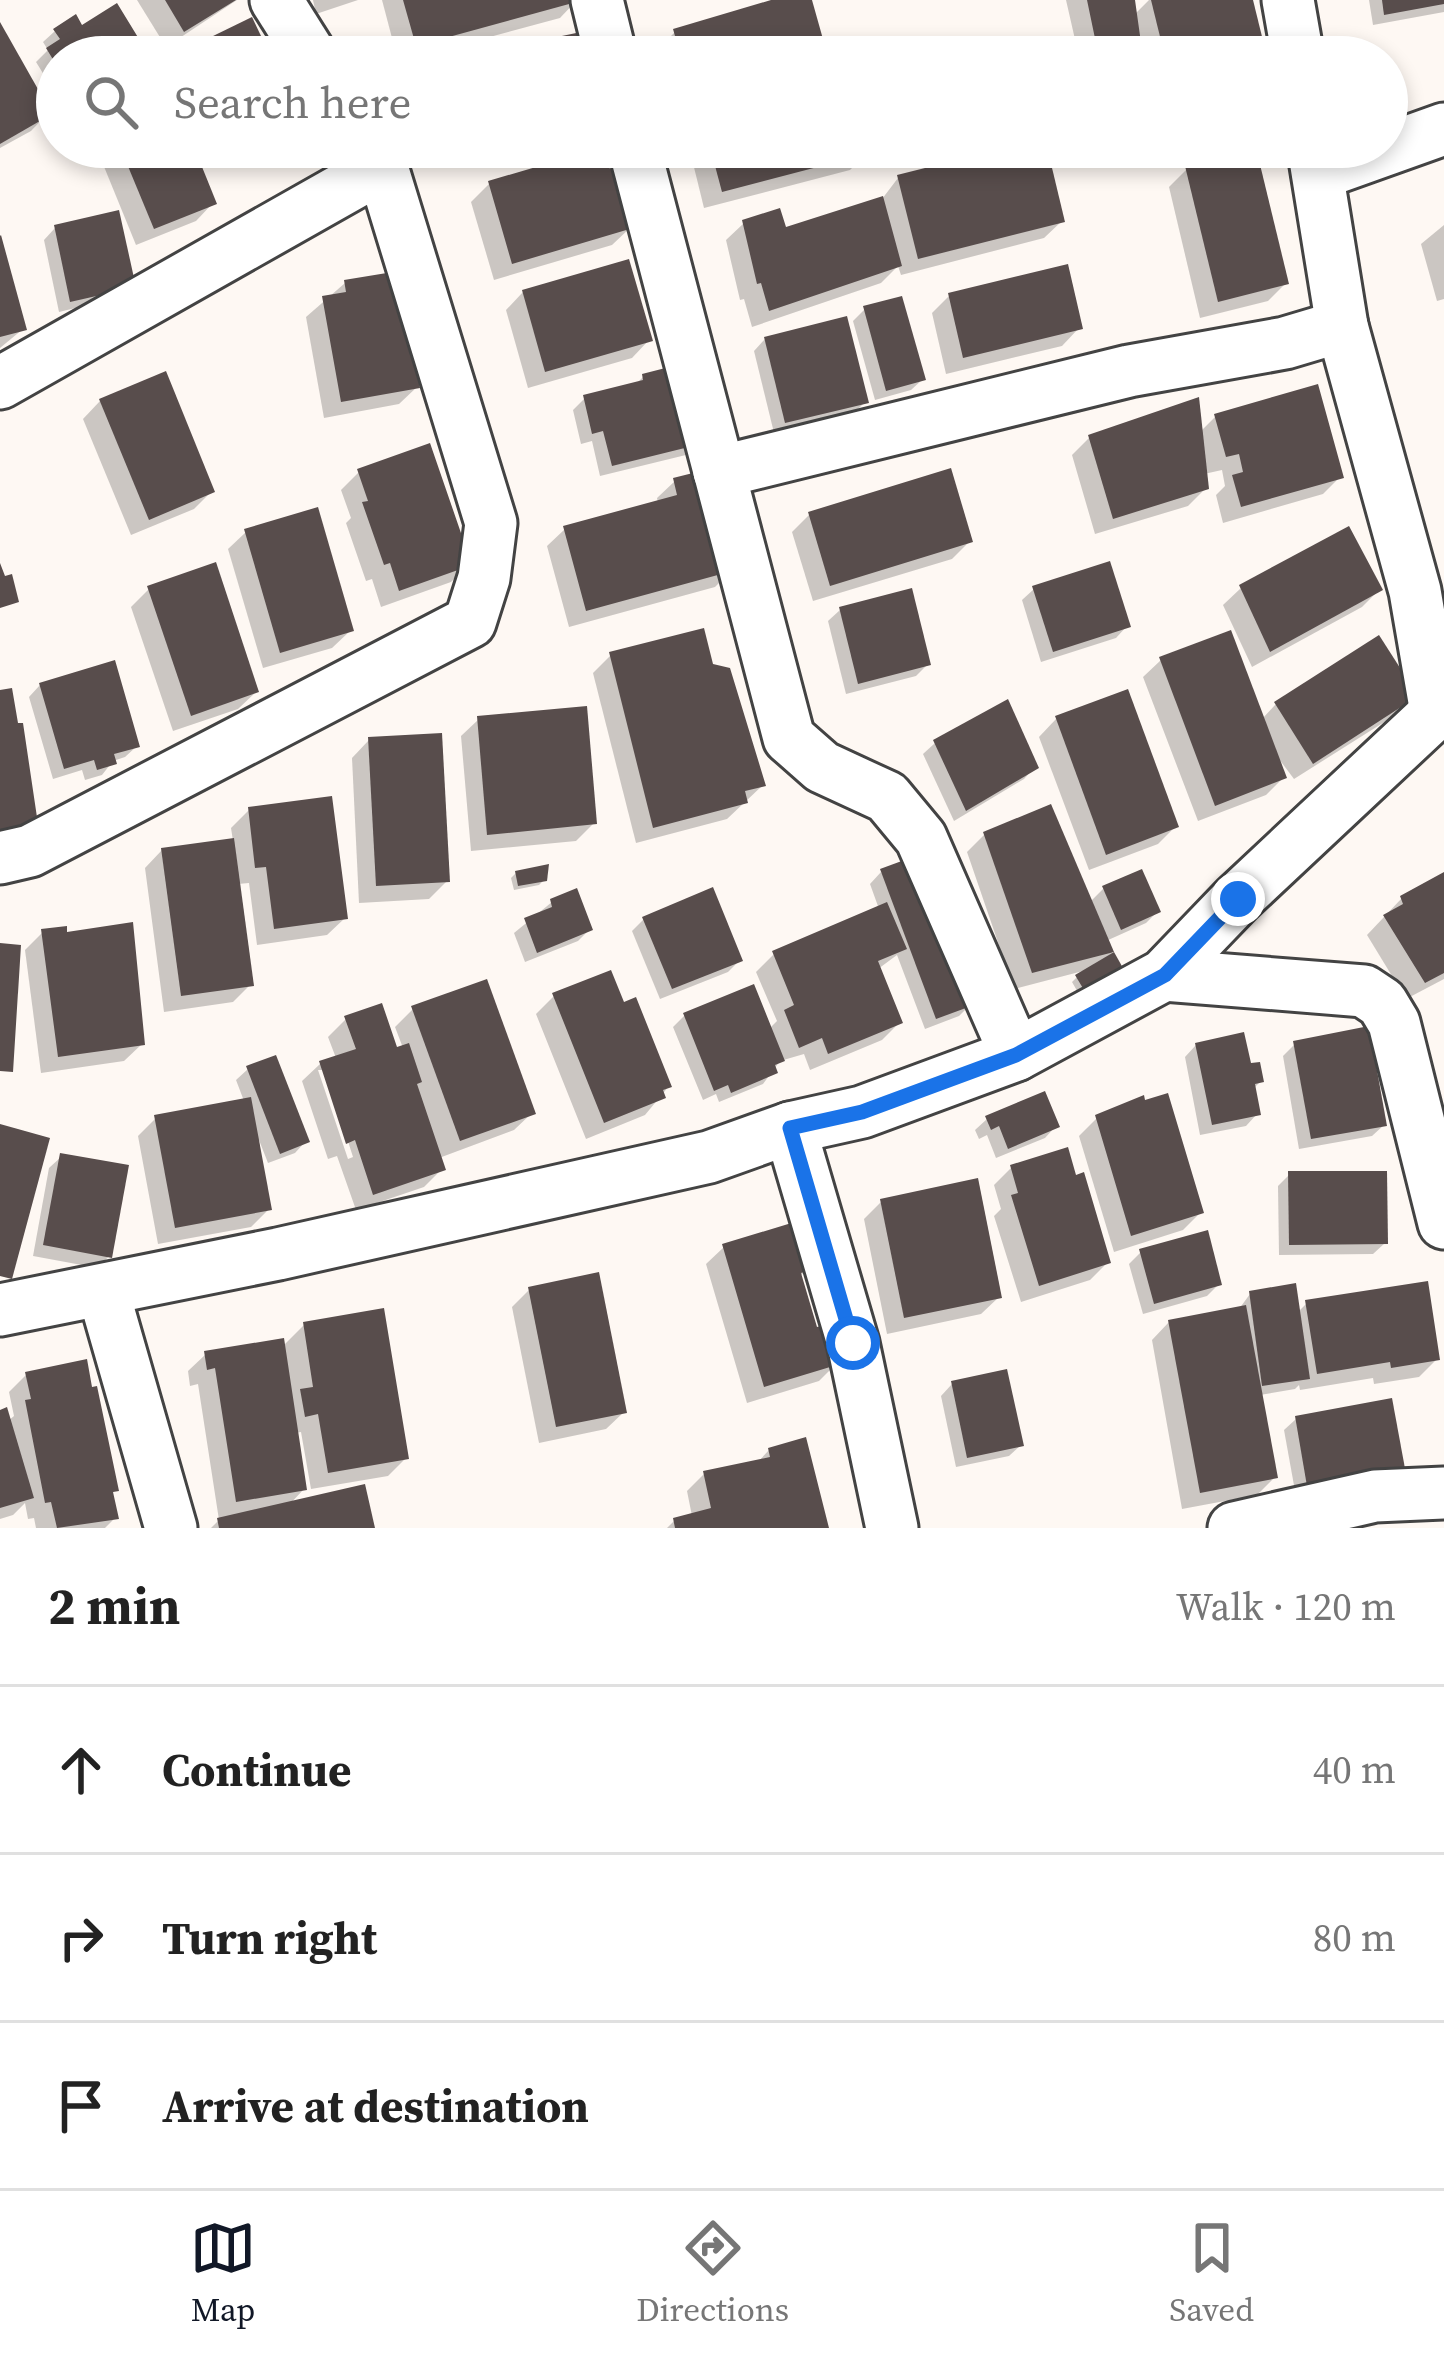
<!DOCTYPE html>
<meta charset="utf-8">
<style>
body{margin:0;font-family:"Source Serif 4",serif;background:#f6f6f6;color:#222}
.stop{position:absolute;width:36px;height:36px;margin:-27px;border:9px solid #1a73e8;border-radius:50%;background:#fff}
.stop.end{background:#1a73e8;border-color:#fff;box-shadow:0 3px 12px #0008}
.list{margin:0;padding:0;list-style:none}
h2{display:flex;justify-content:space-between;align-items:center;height:156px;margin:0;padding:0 48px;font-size:51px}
h2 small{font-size:39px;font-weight:400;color:#767676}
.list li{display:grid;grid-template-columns:78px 1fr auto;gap:36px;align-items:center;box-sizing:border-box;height:168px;padding:0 48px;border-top:3px solid #e0e0e0}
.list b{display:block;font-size:45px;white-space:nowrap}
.list em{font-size:39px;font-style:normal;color:#767676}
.icon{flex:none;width:66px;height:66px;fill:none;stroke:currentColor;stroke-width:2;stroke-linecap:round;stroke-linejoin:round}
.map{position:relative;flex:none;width:1444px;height:1528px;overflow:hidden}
.search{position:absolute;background:#fff;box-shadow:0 6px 18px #0003;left:36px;right:36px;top:36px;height:132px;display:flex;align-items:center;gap:30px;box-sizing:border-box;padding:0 42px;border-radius:66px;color:#767676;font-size:45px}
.sheet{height:660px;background:#fff}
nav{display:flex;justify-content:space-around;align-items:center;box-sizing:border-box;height:168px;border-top:3px solid #e0e0e0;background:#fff;font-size:33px;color:#767676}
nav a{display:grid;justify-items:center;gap:6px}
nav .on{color:#111827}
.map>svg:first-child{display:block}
.shadow{fill:#0003;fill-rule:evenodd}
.building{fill:#584d4c}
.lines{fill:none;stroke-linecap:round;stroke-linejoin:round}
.minor-casing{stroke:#434343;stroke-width:57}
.minor{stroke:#fff;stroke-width:51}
.route{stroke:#1a73e8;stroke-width:15}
</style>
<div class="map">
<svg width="1444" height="1528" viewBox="0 0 1444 1528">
<rect width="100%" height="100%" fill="#fef8f3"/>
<g class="shadow">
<path d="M 137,0 L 237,0 L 166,47 Z"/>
<path d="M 313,0 L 358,0 L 316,14 Z"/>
<path d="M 382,0 L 577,0 L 560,18 L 416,57 L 397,57 Z"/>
<path d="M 782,0 L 808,0 L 825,57 L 659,57 L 657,50 L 675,32 Z"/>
<path d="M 1066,0 L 1132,0 L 1134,15 L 1149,0 L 1250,0 L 1264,57 L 1079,57 Z"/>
<path d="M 1369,0 L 1444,0 L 1444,12 L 1373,25 Z"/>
<path d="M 0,28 L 48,113 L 31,131 L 0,148 Z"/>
<path d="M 81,29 L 146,57 L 57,57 L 57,96 L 36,62 L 48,50 L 43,42 L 55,31 Z"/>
<path d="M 96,147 L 192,147 L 213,203 L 196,221 L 136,245 Z"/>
<path d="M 433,147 L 487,147 L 436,158 Z"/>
<path d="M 689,147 L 867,147 L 868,152 L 850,170 L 704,208 Z"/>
<path d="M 874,147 L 927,147 L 876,158 Z"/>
<path d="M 1022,147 L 1044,147 L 1062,221 L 1044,238 L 901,275 L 898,266 L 881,283 L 752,327 L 744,299 L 740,300 L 726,240 L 744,223 L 784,231 L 882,199 L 898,178 Z"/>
<path d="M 1187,169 L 1286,283 L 1268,301 L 1200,318 L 1169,187 Z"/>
<path d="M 489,184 L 630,228 L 612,245 L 494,280 L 471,202 Z"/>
<path d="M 1444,225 L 1444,299 L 1437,301 L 1421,244 Z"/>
<path d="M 55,228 L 121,297 L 59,312 L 44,240 Z"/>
<path d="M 0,242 L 23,329 L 0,348 Z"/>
<path d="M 345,283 L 417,387 L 399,404 L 324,418 L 306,317 Z"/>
<path d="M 523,292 L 649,340 L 632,358 L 528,388 L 506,310 Z"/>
<path d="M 950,295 L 1079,328 L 1062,346 L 946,374 L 932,313 Z"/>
<path d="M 865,309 L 923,379 L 911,390 L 875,400 L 853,321 Z"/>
<path d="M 765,339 L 865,402 L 854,413 L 774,433 L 754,351 Z"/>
<path d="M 644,376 L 701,442 L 690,454 L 600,476 L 592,441 L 581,444 L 573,410 L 585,398 L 635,385 Z"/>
<path d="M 100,401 L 212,491 L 194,509 L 131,535 L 83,419 Z"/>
<path d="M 1215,417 L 1340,477 L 1323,494 L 1223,523 L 1216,495 L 1225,486 L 1222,470 L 1204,474 L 1206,488 L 1188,506 L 1095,534 L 1072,455 L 1090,437 L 1200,432 Z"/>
<path d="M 359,472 L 469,564 L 451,582 L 381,607 L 372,579 L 366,581 L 346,523 L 351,518 L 341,490 Z"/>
<path d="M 675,481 L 733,569 L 715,587 L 569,627 L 547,546 L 565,529 L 658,503 L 657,498 Z"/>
<path d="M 809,515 L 970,541 L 952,559 L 813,601 L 792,532 Z"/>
<path d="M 246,532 L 350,631 L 332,648 L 263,668 L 228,549 Z"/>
<path d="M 1241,588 L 1379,590 L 1362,607 L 1252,667 L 1223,605 Z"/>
<path d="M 149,589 L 256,692 L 238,709 L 173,731 L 131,607 Z"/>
<path d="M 1034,589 L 1127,626 L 1116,638 L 1041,662 L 1022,600 Z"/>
<path d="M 840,610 L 928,664 L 916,676 L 846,694 L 828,621 Z"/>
<path d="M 1378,639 L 1414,696 L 1397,714 L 1294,779 L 1276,755 L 1284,777 L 1266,795 L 1198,821 L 1143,677 L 1161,660 L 1262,719 L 1275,705 Z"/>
<path d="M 611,655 L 710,666 L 763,785 L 727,819 L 636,843 L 593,673 Z"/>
<path d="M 40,685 L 137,746 L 125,757 L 113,761 L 102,775 L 85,780 L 82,770 L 53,779 L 29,697 Z"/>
<path d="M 479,719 L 594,823 L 576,841 L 471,851 L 461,736 Z"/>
<path d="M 1056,719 L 1176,826 L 1158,844 L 1089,870 L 1039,737 Z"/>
<path d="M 369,740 L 447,881 L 429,899 L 359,903 L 352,758 Z"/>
<path d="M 935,743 L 1035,767 L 1024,779 L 954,821 L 923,754 Z"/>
<path d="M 249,810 L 345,918 L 327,935 L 257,945 L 249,883 L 238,884 L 251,984 L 233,1002 L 164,1012 L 145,868 L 162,850 L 233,841 L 231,828 Z"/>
<path d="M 985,834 L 1090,902 L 1103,889 L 1157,912 L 1146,923 L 1106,941 L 1124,977 L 1084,1003 L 1072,982 L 1083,971 L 1014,989 L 967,852 Z"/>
<path d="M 881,872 L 971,1004 L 959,1016 L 925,1029 L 897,955 L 878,969 L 900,1022 L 882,1040 L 810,1070 L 804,1054 L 780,1061 L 763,1084 L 719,1102 L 716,1094 L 703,1100 L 673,1027 L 685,1015 L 769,1029 L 777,1021 L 756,972 L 774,954 L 879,909 L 870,884 Z"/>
<path d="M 516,873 L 544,880 L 539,885 L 514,890 L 511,878 Z"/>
<path d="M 1444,876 L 1444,979 L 1406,999 L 1367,935 L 1402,898 Z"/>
<path d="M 552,902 L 590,929 L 578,941 L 525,962 L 514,933 Z"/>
<path d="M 644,919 L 740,960 L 728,972 L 660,999 L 632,931 Z"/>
<path d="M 43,932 L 65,935 L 142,1044 L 124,1061 L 41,1073 L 25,950 Z"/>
<path d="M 554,996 L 622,1005 L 669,1086 L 645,1115 L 586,1139 L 536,1014 Z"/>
<path d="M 413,1009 L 532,1113 L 514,1130 L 439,1158 L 442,1169 L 424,1187 L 356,1210 L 337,1156 L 328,1159 L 302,1081 L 320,1064 L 336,1058 L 328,1037 L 346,1019 L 396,1050 L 403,1048 L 395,1027 ZM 318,1070 L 325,1070 L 353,1157 L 348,1159 Z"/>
<path d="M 1295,1044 L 1384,1125 L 1372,1136 L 1299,1149 L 1283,1056 Z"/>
<path d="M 1196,1045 L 1248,1067 L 1261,1081 L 1253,1089 L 1257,1114 L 1246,1126 L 1200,1135 L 1185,1057 Z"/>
<path d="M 248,1069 L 306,1141 L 295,1153 L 268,1163 L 259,1140 L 256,1141 L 269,1209 L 251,1227 L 158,1244 L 138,1136 L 156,1118 L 244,1101 L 236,1080 Z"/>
<path d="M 1097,1118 L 1201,1212 L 1183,1230 L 1114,1252 L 1079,1136 Z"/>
<path d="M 987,1119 L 1056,1126 L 1045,1138 L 996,1158 L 987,1135 L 979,1139 L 975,1130 Z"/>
<path d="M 61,1157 L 109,1256 L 98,1268 L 33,1256 L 49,1168 Z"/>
<path d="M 1012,1167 L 1108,1262 L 1090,1280 L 1021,1302 L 994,1216 L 1001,1209 L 994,1185 Z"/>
<path d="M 1290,1174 L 1385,1243 L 1373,1254 L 1279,1255 L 1278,1186 Z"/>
<path d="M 882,1201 L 999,1297 L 981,1314 L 887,1334 L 864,1219 Z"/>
<path d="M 724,1247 L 809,1268 L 799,1277 L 815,1331 L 837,1363 L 819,1381 L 747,1403 L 706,1264 Z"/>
<path d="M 1141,1252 L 1219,1284 L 1207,1296 L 1143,1314 L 1129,1264 Z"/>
<path d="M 529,1290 L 624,1412 L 606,1429 L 539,1443 L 512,1307 Z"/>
<path d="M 1250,1294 L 1297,1313 L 1307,1303 L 1437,1359 L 1419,1377 L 1374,1384 L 1373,1378 L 1300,1390 L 1299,1385 L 1295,1389 L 1260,1395 L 1275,1477 L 1257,1495 L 1182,1509 L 1152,1340 L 1169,1322 L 1239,1309 Z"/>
<path d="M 304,1325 L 406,1458 L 388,1476 L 311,1489 L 301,1432 L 295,1433 L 304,1489 L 289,1505 L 363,1488 L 371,1528 L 211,1528 L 219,1520 L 198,1384 L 190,1386 L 188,1371 L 206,1354 L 282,1347 Z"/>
<path d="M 27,1374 L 115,1490 L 111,1495 L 115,1518 L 105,1528 L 36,1528 L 34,1518 L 28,1519 L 25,1503 L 13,1515 L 0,1519 L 0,1413 L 8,1421 L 14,1416 L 9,1392 Z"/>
<path d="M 952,1384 L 1021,1445 L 1009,1456 L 956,1467 L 941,1396 Z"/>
<path d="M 1389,1401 L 1297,1502 L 1284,1430 L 1296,1419 Z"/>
<path d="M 804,1441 L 826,1528 L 667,1528 L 674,1521 L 692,1516 L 687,1491 L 704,1474 L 757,1463 L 769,1450 Z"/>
</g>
<g class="building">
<path d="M 165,0 L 236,0 L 184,32 Z"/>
<path d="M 403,0 L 580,0 L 580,1 L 416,46 Z"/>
<path d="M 771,0 L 812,0 L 828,57 L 681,57 L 673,29 Z"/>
<path d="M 1087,0 L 1135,0 L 1143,57 L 1107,57 L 1106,47 L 1097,48 Z"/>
<path d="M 1151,0 L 1253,0 L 1267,57 L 1165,57 Z"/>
<path d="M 1382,0 L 1444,0 L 1444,4 L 1384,15 Z"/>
<path d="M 117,3 L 150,57 L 57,57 L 57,66 L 46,48 L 60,39 L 53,29 L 76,14 L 82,25 Z"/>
<path d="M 252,17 L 271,57 L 170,57 Z"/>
<path d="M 0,22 L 52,114 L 0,144 Z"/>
<path d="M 581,32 L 586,57 L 471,57 L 471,55 Z"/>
<path d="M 941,43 L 944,57 L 884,57 L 884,55 Z"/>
<path d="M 1006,43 L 1008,57 L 947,57 L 947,55 Z"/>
<path d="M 120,147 L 194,147 L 217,204 L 154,229 Z"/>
<path d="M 604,147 L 610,169 L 615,167 L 633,228 L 512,264 L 488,181 Z"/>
<path d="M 710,147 L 870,147 L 871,153 L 722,192 Z"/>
<path d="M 1009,147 L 1047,147 L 1065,222 L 918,259 L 897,175 Z"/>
<path d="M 1256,148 L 1289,284 L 1218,302 L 1185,166 Z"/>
<path d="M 883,196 L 902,266 L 769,311 L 761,283 L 757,284 L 742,220 L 780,208 L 786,227 Z"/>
<path d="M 119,210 L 136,287 L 70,302 L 54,225 Z"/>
<path d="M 1,235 L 27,330 L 0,337 L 0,236 Z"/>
<path d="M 629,259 L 653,341 L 545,372 L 522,290 Z"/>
<path d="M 1068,264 L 1083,329 L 963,358 L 948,293 Z"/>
<path d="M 399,271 L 420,388 L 341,402 L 322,296 L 346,292 L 344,280 Z"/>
<path d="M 902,296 L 926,380 L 886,391 L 863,306 Z"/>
<path d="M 847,316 L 869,403 L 785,423 L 764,337 Z"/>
<path d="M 685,363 L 705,443 L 612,466 L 603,431 L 592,434 L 583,395 L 643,380 L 642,374 Z"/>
<path d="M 166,371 L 215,492 L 149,520 L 99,399 Z"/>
<path d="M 1318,384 L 1344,478 L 1241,507 L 1232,475 L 1243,472 L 1239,454 L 1226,457 L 1214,414 Z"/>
<path d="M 1199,397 L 1209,489 L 1113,519 L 1088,435 Z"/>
<path d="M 430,443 L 472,565 L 399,591 L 390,563 L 384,565 L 362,502 L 368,501 L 357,469 Z"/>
<path d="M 951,468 L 973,542 L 830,586 L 808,512 Z"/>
<path d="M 701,471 L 736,570 L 586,611 L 563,526 L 677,495 L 673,478 Z"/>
<path d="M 318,507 L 354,631 L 280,653 L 244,529 Z"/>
<path d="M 1349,526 L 1383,590 L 1270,652 L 1239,585 Z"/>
<path d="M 1110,561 L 1131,627 L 1053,652 L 1032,586 Z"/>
<path d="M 216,562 L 259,692 L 191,716 L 147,586 Z"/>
<path d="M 0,563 L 5,576 L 12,574 L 19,602 L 0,608 Z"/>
<path d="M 912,588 L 931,665 L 858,684 L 839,607 Z"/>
<path d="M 704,628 L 713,664 L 730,668 L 766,786 L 745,791 L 748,803 L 653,828 L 609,652 Z"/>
<path d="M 1231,630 L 1287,778 L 1215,806 L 1159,657 Z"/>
<path d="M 1379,635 L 1418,696 L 1313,764 L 1274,702 Z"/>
<path d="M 115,660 L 140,747 L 114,754 L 117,764 L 97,770 L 94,760 L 64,769 L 39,683 Z"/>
<path d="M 12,688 L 18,723 L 23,723 L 38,824 L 0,830 L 0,690 Z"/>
<path d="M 1128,689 L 1179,827 L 1106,855 L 1055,716 Z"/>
<path d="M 1008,699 L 1039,768 L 966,811 L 933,740 Z"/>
<path d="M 587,706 L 597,824 L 487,835 L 477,716 Z"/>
<path d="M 442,733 L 450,882 L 376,886 L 368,737 Z"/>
<path d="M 332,796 L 348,919 L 274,929 L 266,867 L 255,868 L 248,807 Z"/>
<path d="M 1051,804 L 1114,952 L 1032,973 L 983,832 Z"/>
<path d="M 234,838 L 254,986 L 181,996 L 161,848 Z"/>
<path d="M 918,855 L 974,1005 L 936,1019 L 880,869 Z"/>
<path d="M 549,864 L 547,881 L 518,886 L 515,871 Z"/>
<path d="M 1142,869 L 1161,912 L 1121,930 L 1102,886 Z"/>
<path d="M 1444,872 L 1444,973 L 1425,983 L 1383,915 L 1403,904 L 1400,896 Z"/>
<path d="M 713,887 L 743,961 L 672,989 L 642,917 Z"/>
<path d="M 577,888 L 593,930 L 537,953 L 524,918 L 552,907 L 550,899 Z"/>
<path d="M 887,902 L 907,949 L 878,961 L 903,1023 L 828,1054 L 822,1038 L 799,1048 L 784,1010 L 794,1005 L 772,951 Z"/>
<path d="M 133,922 L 145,1045 L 58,1057 L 41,929 L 67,926 L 67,932 Z"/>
<path d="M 0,943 L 21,945 L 13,1072 L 0,1071 Z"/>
<path d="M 1114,952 L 1128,977 L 1090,1000 L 1075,975 Z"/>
<path d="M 611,970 L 624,1002 L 636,997 L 672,1087 L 663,1090 L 666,1098 L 604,1123 L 552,993 Z"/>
<path d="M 487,979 L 536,1114 L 460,1141 L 411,1006 Z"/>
<path d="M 754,984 L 785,1061 L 775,1065 L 778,1073 L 731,1093 L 728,1085 L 714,1091 L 683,1013 Z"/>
<path d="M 382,1003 L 397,1047 L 409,1043 L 422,1082 L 417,1084 L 446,1170 L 373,1195 L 355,1140 L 346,1144 L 319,1061 L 356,1049 L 344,1016 Z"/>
<path d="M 1369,1026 L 1387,1126 L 1311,1139 L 1293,1041 Z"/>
<path d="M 1244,1032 L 1251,1063 L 1260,1062 L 1264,1082 L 1255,1084 L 1261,1115 L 1212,1125 L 1195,1043 Z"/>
<path d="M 276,1055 L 310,1142 L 280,1154 L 246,1066 Z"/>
<path d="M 1045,1091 L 1060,1127 L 1008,1149 L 999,1126 L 991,1130 L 985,1116 Z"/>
<path d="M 1168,1093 L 1204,1213 L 1131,1236 L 1095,1115 L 1144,1095 L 1145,1100 Z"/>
<path d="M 251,1097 L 272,1210 L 175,1228 L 154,1115 Z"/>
<path d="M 0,1124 L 50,1138 L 12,1279 L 0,1276 Z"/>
<path d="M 1068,1147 L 1076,1175 L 1084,1172 L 1111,1263 L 1039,1286 L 1011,1195 L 1018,1193 L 1010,1165 Z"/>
<path d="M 60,1153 L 129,1165 L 112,1258 L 43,1245 Z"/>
<path d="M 1288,1171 L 1387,1171 L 1388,1244 L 1289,1245 Z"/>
<path d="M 978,1178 L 1002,1298 L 904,1318 L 880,1199 Z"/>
<path d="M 798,1221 L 812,1269 L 801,1273 L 817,1327 L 828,1324 L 840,1364 L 764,1387 L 722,1244 Z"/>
<path d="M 1208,1230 L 1222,1285 L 1154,1304 L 1139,1249 Z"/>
<path d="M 599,1272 L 627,1413 L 556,1427 L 528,1287 Z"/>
<path d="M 1428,1281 L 1440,1360 L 1391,1368 L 1390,1362 L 1317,1374 L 1305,1300 Z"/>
<path d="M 1296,1283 L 1310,1379 L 1262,1386 L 1249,1291 Z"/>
<path d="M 1246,1305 L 1278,1478 L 1200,1493 L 1168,1320 Z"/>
<path d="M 384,1308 L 409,1459 L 328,1473 L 318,1414 L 305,1417 L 300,1389 L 313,1387 L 303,1322 Z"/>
<path d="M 284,1338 L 307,1490 L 236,1502 L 215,1368 L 207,1370 L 204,1351 Z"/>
<path d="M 87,1359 L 92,1387 L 97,1386 L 119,1491 L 113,1492 L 119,1519 L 57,1528 L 51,1502 L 45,1503 L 25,1400 L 31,1399 L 25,1372 Z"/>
<path d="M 1007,1369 L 1024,1446 L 967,1458 L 951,1381 Z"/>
<path d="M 1392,1398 L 1406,1474 L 1308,1492 L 1295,1416 Z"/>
<path d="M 7,1407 L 34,1498 L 0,1508 L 0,1410 Z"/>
<path d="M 806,1437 L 829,1528 L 675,1528 L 673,1518 L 711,1508 L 703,1471 L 770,1457 L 768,1448 Z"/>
<path d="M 365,1484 L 375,1528 L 219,1528 L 217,1518 Z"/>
</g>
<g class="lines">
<defs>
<g id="minor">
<path d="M 276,0 L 312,57"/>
<path d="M 597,0 L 611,57"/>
<path d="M 1288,0 L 1298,57"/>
<path d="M 634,147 L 789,738 L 822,767 L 887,797 L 921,838 L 1016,1055"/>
<path d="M 1313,147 L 1342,326 L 1415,591 L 1436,713"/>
<path d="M 1318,174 L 1444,129"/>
<path d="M 0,383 L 382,167"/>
<path d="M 719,472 L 1129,371 L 1285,343 L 1342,326"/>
<path d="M 0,858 L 30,851 L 470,622 L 484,578 L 491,523 L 382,167 L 369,147"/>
<path d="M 1164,975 L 1364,991 L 1382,1003 L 1394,1023 L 1444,1223"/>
<path d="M 790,1128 L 853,1343 L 892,1528"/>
<path d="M 103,1291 L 171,1528"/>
<path d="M 0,1310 L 278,1254 L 709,1157 L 790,1128 L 862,1112 L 1016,1055 L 1164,975 L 1237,899 L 1444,705"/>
<path d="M 1234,1528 L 1375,1496 L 1444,1493"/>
</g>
</defs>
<use href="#minor" class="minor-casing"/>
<use href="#minor" class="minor"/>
</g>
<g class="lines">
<path class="route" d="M 853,1343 L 790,1128 L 862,1112 L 1016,1055 L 1165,975 L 1238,899"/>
</g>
</svg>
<div class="stop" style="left:853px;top:1343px"></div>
<div class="stop end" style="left:1238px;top:899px"></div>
<div class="search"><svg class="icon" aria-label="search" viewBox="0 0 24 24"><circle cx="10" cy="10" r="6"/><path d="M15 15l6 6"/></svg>Search here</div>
</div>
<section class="sheet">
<h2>2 min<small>Walk · 120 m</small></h2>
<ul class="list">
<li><svg class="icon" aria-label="ahead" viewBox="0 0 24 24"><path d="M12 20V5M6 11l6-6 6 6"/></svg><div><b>Continue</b></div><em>40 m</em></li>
<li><svg class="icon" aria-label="right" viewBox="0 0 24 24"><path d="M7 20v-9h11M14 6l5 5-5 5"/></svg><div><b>Turn right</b></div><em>80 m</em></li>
<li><svg class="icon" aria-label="arrive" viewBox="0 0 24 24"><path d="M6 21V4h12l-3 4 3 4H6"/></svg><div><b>Arrive at destination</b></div></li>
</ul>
</section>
<nav>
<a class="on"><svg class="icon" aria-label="map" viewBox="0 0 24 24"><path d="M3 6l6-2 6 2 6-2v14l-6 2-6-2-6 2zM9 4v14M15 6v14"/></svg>Map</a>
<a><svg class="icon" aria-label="directions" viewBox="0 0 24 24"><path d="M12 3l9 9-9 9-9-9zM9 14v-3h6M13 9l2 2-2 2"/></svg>Directions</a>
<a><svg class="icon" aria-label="saved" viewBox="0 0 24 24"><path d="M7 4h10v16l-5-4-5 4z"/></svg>Saved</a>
</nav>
